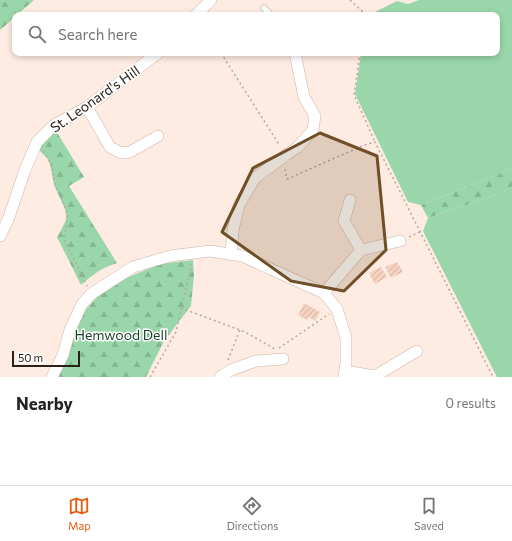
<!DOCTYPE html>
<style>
body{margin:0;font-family:Commissioner,sans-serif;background:#f2f2f2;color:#222}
.scale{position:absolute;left:12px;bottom:10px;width:68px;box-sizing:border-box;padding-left:4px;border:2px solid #28201b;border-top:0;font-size:11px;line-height:14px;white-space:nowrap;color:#28201b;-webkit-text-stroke:3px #fff;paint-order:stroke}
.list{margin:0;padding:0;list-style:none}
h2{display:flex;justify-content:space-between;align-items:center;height:52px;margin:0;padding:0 16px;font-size:17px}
h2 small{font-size:13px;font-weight:400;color:#767676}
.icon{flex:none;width:22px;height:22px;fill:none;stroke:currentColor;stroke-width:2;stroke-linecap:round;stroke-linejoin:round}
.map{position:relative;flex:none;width:512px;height:377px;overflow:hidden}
.search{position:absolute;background:#fff;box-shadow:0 2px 6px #0003;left:12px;right:12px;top:12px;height:44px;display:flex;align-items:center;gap:10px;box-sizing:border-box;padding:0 14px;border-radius:8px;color:#767676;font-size:15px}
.sheet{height:108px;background:#fff}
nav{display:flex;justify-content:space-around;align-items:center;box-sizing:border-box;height:56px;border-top:1px solid #e0e0e0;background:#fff;font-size:11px;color:#767676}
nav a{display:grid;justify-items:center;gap:2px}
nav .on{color:#ea580c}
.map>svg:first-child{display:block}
.green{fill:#99d6a9}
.forest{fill:url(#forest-firs)}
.building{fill:url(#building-hatch)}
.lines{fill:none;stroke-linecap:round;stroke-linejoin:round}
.lane-casing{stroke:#cbb4a9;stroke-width:7}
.street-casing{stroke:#cbb4a9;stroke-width:12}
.path{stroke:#b7a7a0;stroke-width:1.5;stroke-dasharray:2 3;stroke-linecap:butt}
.lane{stroke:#fff;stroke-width:5.5}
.street{stroke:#fff;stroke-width:11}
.marked{fill:#704f26;fill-opacity:0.2;stroke:#704f26;stroke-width:3;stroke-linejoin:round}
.labels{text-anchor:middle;stroke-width:3;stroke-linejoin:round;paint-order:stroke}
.street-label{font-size:14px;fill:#28201b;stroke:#fff}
.park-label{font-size:14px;fill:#1b3f26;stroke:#fff}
</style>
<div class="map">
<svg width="512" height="377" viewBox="0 0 512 377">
<defs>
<pattern id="forest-firs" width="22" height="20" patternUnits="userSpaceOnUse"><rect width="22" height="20" fill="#99d6a9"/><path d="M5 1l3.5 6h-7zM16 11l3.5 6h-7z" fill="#84b791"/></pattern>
<pattern id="building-hatch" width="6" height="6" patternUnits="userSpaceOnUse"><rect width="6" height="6" fill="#f5d1be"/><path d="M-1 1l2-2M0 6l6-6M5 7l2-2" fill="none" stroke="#d2b3a3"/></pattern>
</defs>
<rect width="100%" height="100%" fill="#feebe2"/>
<g class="green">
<path d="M 419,0 L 512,0 L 512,169 L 421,205 L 408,202 L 355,94 L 361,53 L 497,53 L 497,15 L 369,15 L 397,1 L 408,4 Z"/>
<path d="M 512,187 L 512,377 L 497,377 L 423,231 L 428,218 L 490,197 Z"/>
</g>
<g class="forest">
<path d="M 0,0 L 34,0 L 17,15 L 15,15 L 15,17 L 0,30 Z"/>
<path d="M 55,129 L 84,177 L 69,186 L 117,263 C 103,267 92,275 81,285 L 59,241 L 57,238 L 66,220 L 66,216 L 65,209 L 54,185 L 50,164 L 47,158 L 38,149 Z"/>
<path d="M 512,169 L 512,187 L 490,197 L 428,218 L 421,205 Z"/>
<path d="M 193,260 L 194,275 L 191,306 L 164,341 L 146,377 L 59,377 L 82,314 L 107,286 L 160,264 Z"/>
</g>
<g class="building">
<path d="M 397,262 L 403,272 L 391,278 L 385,267 Z"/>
<path d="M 381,267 L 387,277 L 375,284 L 369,273 Z"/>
<path d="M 304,303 L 320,312 L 315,321 L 309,317 L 307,320 L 298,315 Z"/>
</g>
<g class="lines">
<defs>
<path id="lane" d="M 264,8 L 271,15"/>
<g id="street">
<path d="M 196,15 L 211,0"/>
<path d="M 87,107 L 110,147 L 121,153 L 130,152 L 158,136"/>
<path d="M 350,200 L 344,221 L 361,250"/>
<path d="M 0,236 L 8,220 L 25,170 L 37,142 L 54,125 L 87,107 L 158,53"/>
<path d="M 231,255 L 233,230 L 239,205 L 255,178 L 286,155 L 298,147 L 313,130 L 315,116 L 304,97 L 295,53"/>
<path d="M 324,293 L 361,250 L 400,241"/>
<path d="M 345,371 L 375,376 L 417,351"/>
<path d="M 52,377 L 63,355 L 70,330 L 82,304 L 91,294 L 133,267 L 170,256 L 210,251 L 242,256 L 324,293 L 337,309 L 346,338 L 346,363 L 344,377"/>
<path d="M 220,377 L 231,370 L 256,361 L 283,359"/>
</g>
</defs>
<use href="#lane" class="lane-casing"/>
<use href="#street" class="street-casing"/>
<g class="path">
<path d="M 350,0 L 362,11 L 363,15"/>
<path d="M 221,53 L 280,146"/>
<path d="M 360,53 L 354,95 L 375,142"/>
<path d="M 43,151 L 52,165 L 54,181 L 68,214 L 64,239 L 87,286"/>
<path d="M 285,169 L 287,179 L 367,144 L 375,142 L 493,377"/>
<path d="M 409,237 L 420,232"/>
<path d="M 181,308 L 245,332 L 275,349"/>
<path d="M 279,348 L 329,314"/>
<path d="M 228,360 L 240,330"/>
<path d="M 150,377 L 176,332 L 192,263"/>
</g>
<use href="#lane" class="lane"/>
<use href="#street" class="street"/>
</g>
<path class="marked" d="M 320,133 L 377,156 L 386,250 L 344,291 L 291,281 L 222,232 L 253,168 Z"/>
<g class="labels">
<g class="street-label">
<text transform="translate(95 99) rotate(-35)" y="5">St. Leonard's Hill</text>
</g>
<g class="park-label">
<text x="121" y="340">Hemwood Dell</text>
</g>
</g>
</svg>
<div class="scale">50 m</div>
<div class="search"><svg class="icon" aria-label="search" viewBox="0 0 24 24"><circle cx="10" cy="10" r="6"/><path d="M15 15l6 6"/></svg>Search here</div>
</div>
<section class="sheet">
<h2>Nearby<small>0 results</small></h2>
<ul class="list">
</ul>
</section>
<nav>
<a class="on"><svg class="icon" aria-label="map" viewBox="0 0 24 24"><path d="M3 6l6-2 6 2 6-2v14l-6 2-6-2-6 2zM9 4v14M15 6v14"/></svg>Map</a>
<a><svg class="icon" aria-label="directions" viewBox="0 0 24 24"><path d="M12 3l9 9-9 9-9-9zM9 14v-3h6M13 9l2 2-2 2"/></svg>Directions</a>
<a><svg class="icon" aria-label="saved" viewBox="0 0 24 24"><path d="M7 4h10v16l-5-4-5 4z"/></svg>Saved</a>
</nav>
